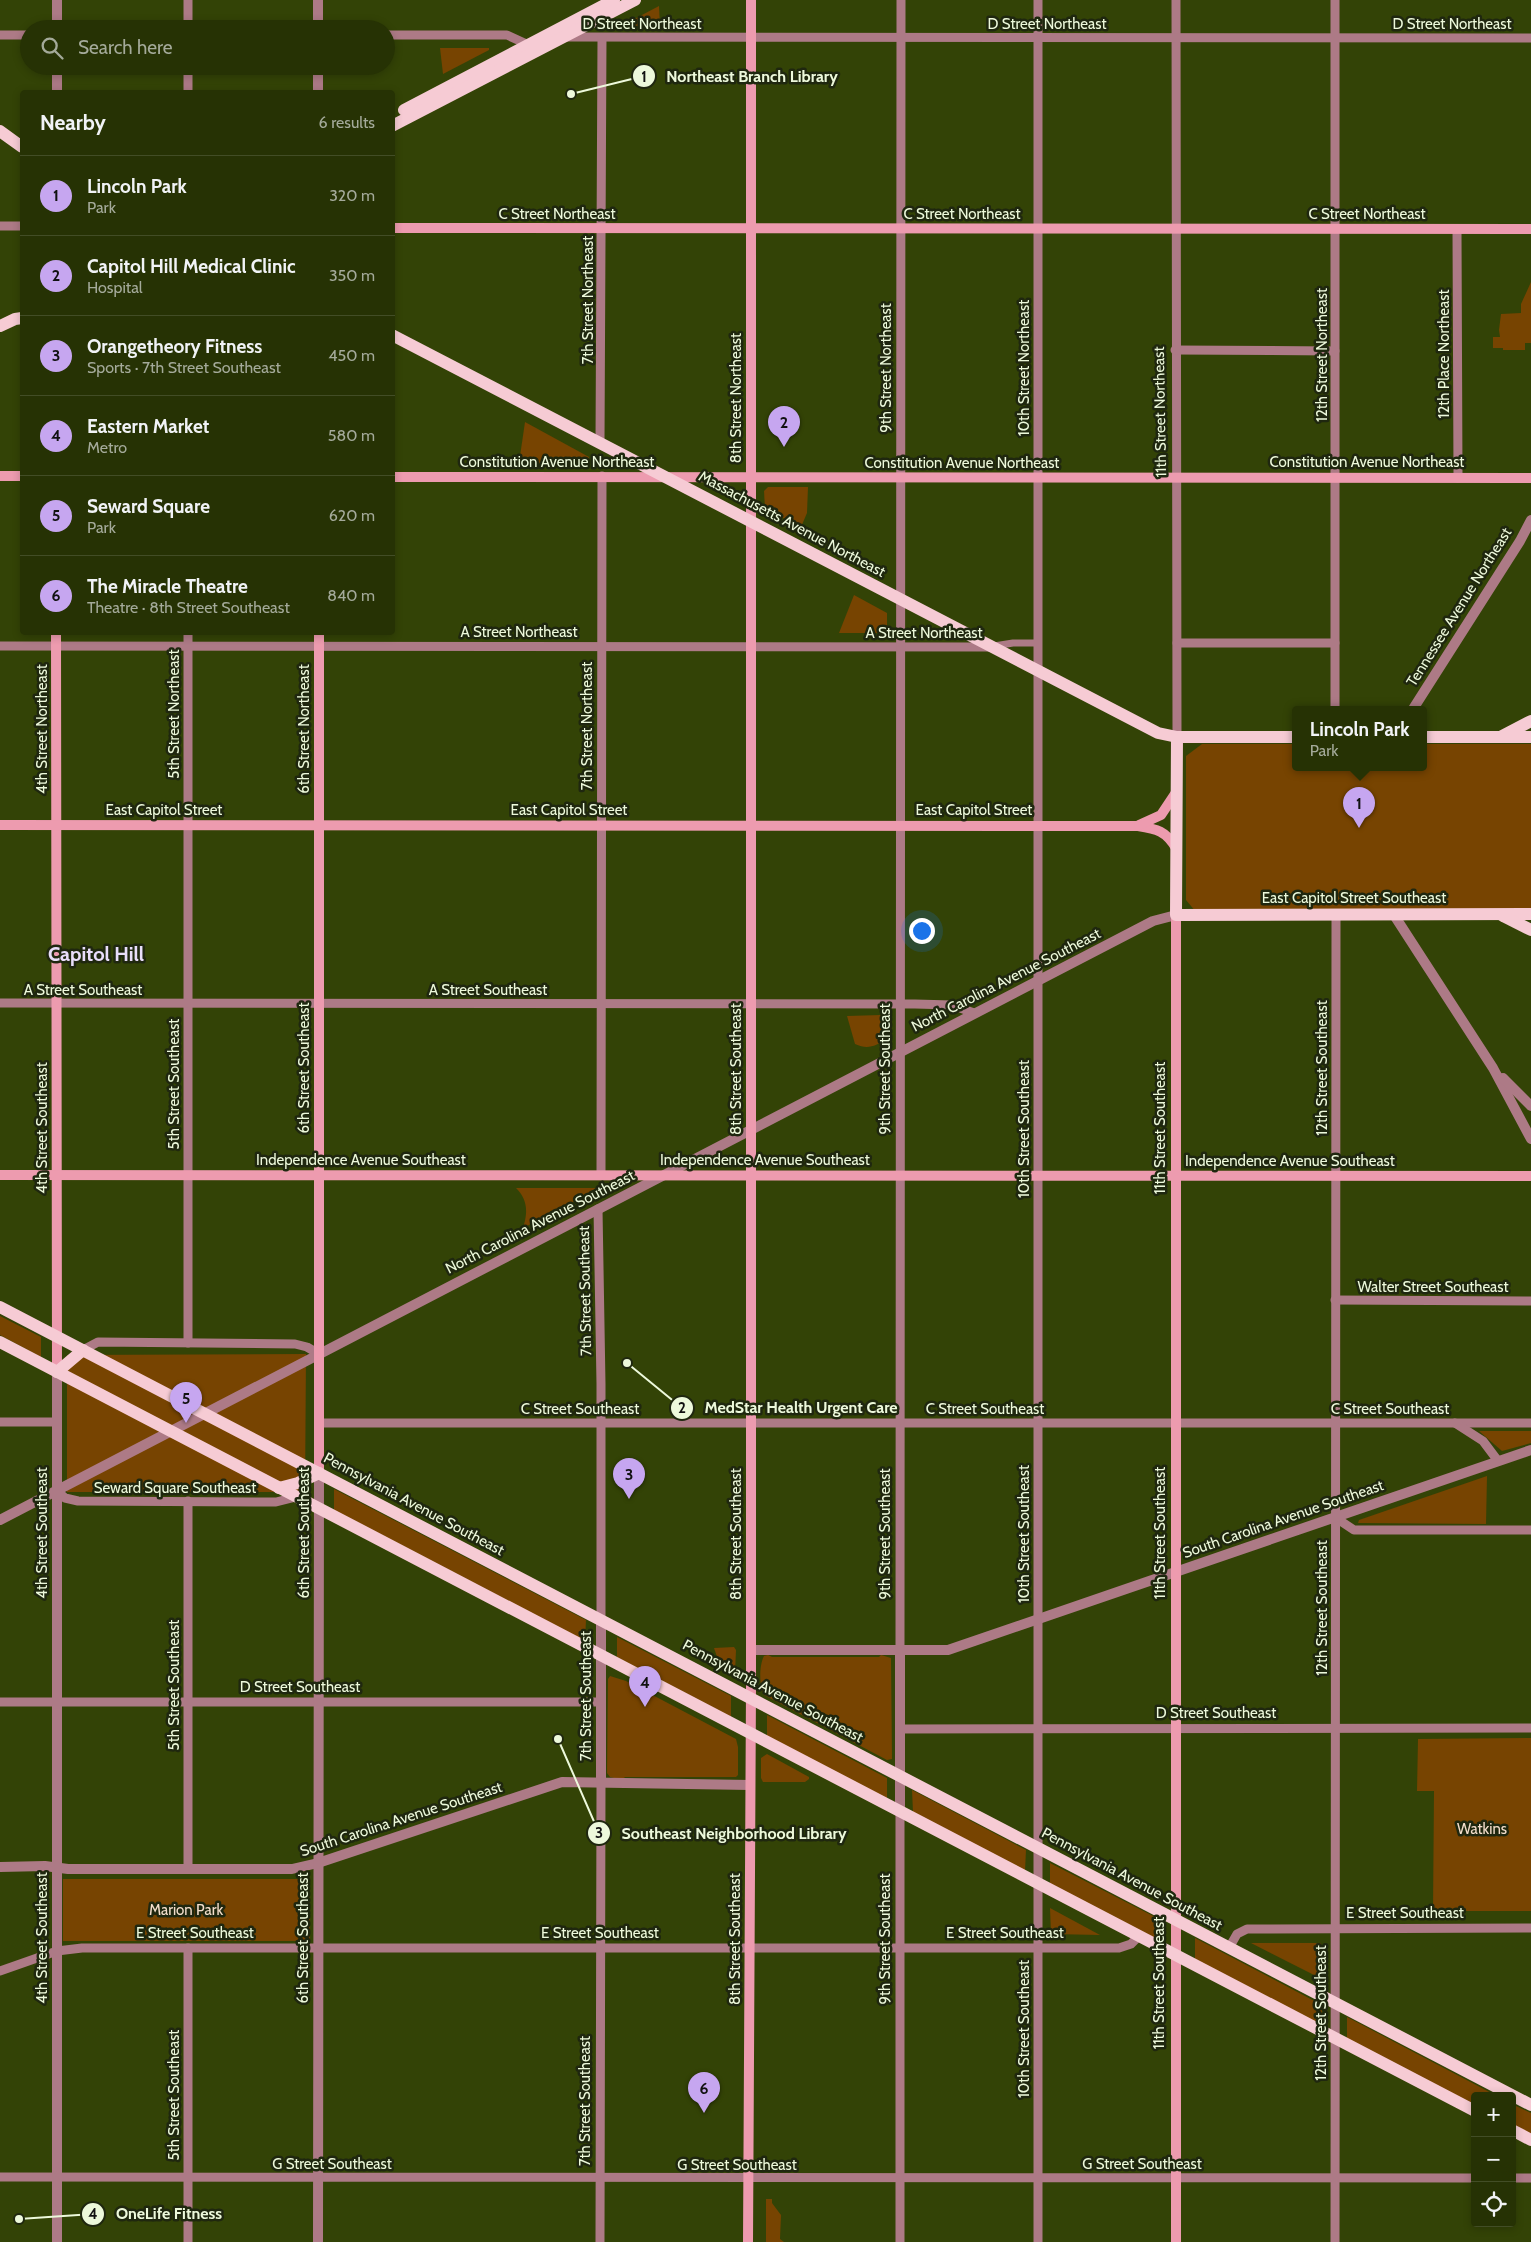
<!DOCTYPE html>
<meta charset="utf-8">
<style>
body{margin:0;font-family:Cabin,sans-serif;background:#323e13;color:#f1f3f6}
.controls{position:absolute;right:15px;bottom:15px;display:grid;overflow:hidden;border-radius:5px;box-shadow:0 2px 8px #0003}
.controls button{width:45px;height:45px;display:grid;place-items:center;padding:0;border:0;border-bottom:1px solid #424d26;background:#263204;color:#f1f3f6;font:25px sans-serif}
.you{position:absolute;left:921px;top:930px;width:18px;height:18px;margin:-12px;border:4px solid #fff;border-radius:50%;background:#1a73e8;box-shadow:0 0 0 8px #1a73e833}
.badge{display:grid;place-items:center;width:32px;height:32px;border-radius:50%;background:#c6a6f0;color:#111;font-size:16px;font-weight:700}
.pin{position:absolute;translate:-50% -41px;filter:drop-shadow(0 1px 2px #0008)}
.pin::after{content:'';position:absolute;top:26px;width:18px;height:15px;background:inherit;clip-path:polygon(0 0,100% 0,50% 100%)}
.popup{position:absolute;left:1292px;top:706px;width:135px;height:65px;box-sizing:border-box;display:grid;place-content:center;border-radius:5px;background:#263204;filter:drop-shadow(0 1px 4px #0005);font-size:16px;white-space:nowrap;color:#a4aa9a}
.popup b{font-size:19px;color:#f1f3f6}
.popup::after{content:'';position:absolute;left:50%;top:100%;margin-left:-10px;border:10px solid transparent;border-top-color:#263204}
.list{margin:0;padding:0;list-style:none}
h2{display:flex;justify-content:space-between;align-items:center;height:65px;margin:0;padding:0 20px;font-size:21px}
h2 small{font-size:16px;font-weight:400;color:#a4aa9a}
.list li{display:grid;grid-template-columns:32px 1fr auto;gap:15px;align-items:center;box-sizing:border-box;height:80px;padding:0 20px;border-top:1px solid #424d26}
.list b{display:block;font-size:19px;white-space:nowrap}
.list p{margin:0;font-size:16px;white-space:nowrap;color:#a4aa9a}
.list em{font-size:16px;font-style:normal;color:#a4aa9a}
.icon{flex:none;width:28px;height:28px;fill:none;stroke:currentColor;stroke-width:2;stroke-linecap:round;stroke-linejoin:round}
.map{position:relative;flex:none;width:1531px;height:2242px;overflow:hidden}
.search{position:absolute;background:#263204;box-shadow:0 2px 8px #0003;left:20px;top:20px;width:375px;height:55px;display:flex;align-items:center;gap:12px;box-sizing:border-box;padding:0 18px;border-radius:28px;color:#a4aa9a;font-size:19px}
.panel{position:absolute;background:#263204;box-shadow:0 2px 8px #0003;left:20px;top:90px;width:375px;height:545px;border-radius:5px}
.map>svg:first-child{display:block}
.green{fill:#774401}
.lines{fill:none;stroke-linecap:round;stroke-linejoin:round}
.pedestrian{stroke:#ad7a86;stroke-width:7}
.minor{stroke:#ad7a86;stroke-width:9}
.tertiary{stroke:#ad7a86;stroke-width:10}
.secondary{stroke:#ed9baf;stroke-width:10}
.primary{stroke:#f6cbd4;stroke-width:12}
.labels{text-anchor:middle;stroke-width:5;stroke-linejoin:round;paint-order:stroke}
.street-label{font-size:15px;fill:#edf9db;stroke:#1f270f}
.park-label{font-size:15px;fill:#f4decb;stroke:#1f270f}
.district-label{font-size:20px;font-weight:bold;fill:#e9defa;stroke:#1f270f}
.leader{fill:none;stroke:#edf9db;stroke-width:2}
.callout-dot{fill:#edf9db;stroke:#1f270f;stroke-width:2}
.mark-label{font-size:15px;text-anchor:middle;font-weight:bold;fill:#111}
.callout-label{font-size:16px;text-anchor:middle;font-weight:bold;fill:#edf9db;stroke:#1f270f;stroke-width:5;stroke-linejoin:round;paint-order:stroke}
</style>
<div class="map">
<svg width="1531" height="2242" viewBox="0 0 1531 2242">
<rect width="100%" height="100%" fill="#334306"/>
<g class="green">
<path d="M 659,6 L 660,26 L 621,26 Z"/>
<path d="M 440,48 L 489,48 L 489,50 L 443,74 Z"/>
<path d="M 1531,282 L 1531,343 L 1525,343 L 1525,350 L 1503,350 L 1503,348 L 1493,348 L 1493,337 L 1500,337 L 1499,330 L 1501,314 L 1521,313 L 1521,304 Z"/>
<path d="M 525,422 L 589,457 L 588,464 L 519,463 Z"/>
<path d="M 768,487 L 808,487 L 807,513 L 801,527 L 765,509 L 764,491 Z"/>
<path d="M 854,595 L 887,613 L 887,633 L 839,633 Z"/>
<path d="M 1202,744 L 1295,744 L 1295,767 L 1423,767 L 1423,744 L 1531,744 L 1531,913 L 1196,912 L 1186,900 L 1186,756 Z"/>
<path d="M 881,1015 L 887,1019 L 887,1039 C 875,1046 868,1050 855,1044 L 847,1016 Z"/>
<path d="M 516,1188 L 601,1188 L 523,1228 C 528,1213 528,1200 516,1188 Z"/>
<path d="M 0,1316 L 41,1337 L 41,1357 L 0,1335 Z"/>
<path d="M 306,1354 L 305,1496 L 299,1492 L 67,1492 L 67,1355 Z"/>
<path d="M 1479,1431 L 1531,1431 L 1531,1443 L 1502,1451 Z"/>
<path d="M 1487,1476 L 1486,1524 L 1358,1523 L 1359,1520 Z"/>
<path d="M 334,1489 L 586,1620 L 585,1641 L 334,1510 Z"/>
<path d="M 617,1637 L 731,1696 L 731,1717 L 617,1657 Z"/>
<path d="M 734,1647 L 736,1650 L 735,1673 L 720,1666 L 714,1648 Z"/>
<path d="M 768,1655 L 772,1657 L 879,1657 L 881,1655 L 891,1658 L 892,1759 L 887,1760 L 764,1695 C 759,1686 759,1665 764,1656 Z"/>
<path d="M 610,1676 L 626,1681 L 736,1739 L 738,1747 L 738,1775 L 736,1777 L 625,1777 L 622,1780 L 610,1777 L 607,1773 L 608,1679 Z"/>
<path d="M 767,1715 L 887,1778 L 887,1799 L 767,1736 Z"/>
<path d="M 1531,1738 L 1531,1911 L 1433,1911 L 1434,1791 L 1417,1791 L 1418,1739 Z"/>
<path d="M 767,1754 L 809,1777 L 809,1779 L 805,1782 L 763,1782 L 761,1778 L 761,1758 Z"/>
<path d="M 912,1790 L 1026,1850 L 1025,1871 L 913,1812 Z"/>
<path d="M 1050,1863 L 1157,1918 L 1156,1939 L 1050,1884 Z"/>
<rect x="63" y="1879" width="247" height="62"/>
<path d="M 1050,1908 L 1100,1935 L 1051,1934 Z"/>
<path d="M 1195,1938 L 1322,2005 L 1322,2026 L 1195,1959 Z"/>
<path d="M 1252,1943 L 1321,1943 L 1320,1978 L 1251,1943 Z"/>
<path d="M 1347,2017 L 1497,2096 L 1475,2096 L 1475,2105 L 1347,2039 Z"/>
<path d="M 1512,2104 L 1531,2113 L 1531,2135 L 1512,2125 Z"/>
<path d="M 766,2199 L 772,2199 L 772,2203 L 781,2215 L 780,2239 L 784,2242 L 766,2242 Z"/>
</g>
<g class="lines">
<path class="pedestrian" d="M 994,646 L 1013,643 L 1038,643"/>
<g class="minor">
<path d="M 188,0 L 188,29"/>
<path d="M 1176,0 L 1177,737"/>
<path d="M 0,35 L 29,35"/>
<path d="M 386,35 L 507,35 L 531,46"/>
<path d="M 565,37 L 1531,38"/>
<path d="M 188,66 L 188,92"/>
<path d="M 0,226 L 22,226"/>
<path d="M 1457,230 L 1458,478"/>
<path d="M 1175,350 L 1335,351"/>
<path d="M 600,443 L 602,38"/>
<path d="M 188,632 L 188,1343"/>
<path d="M 1177,643 L 1335,643"/>
<path d="M 0,646 L 990,647"/>
<path d="M 1335,709 L 1335,0"/>
<path d="M 0,1003 L 915,1004 L 952,1005 L 974,1013"/>
<path d="M 601,1175 L 602,476"/>
<path d="M 598,1209 L 601,1384 L 601,1620"/>
<path d="M 1335,1300 L 1531,1301"/>
<path d="M 83,1350 L 98,1342 L 295,1344 L 307,1347 L 319,1354"/>
<path d="M 0,1422 L 57,1422"/>
<path d="M 319,1423 L 1531,1423"/>
<path d="M 1455,1423 L 1483,1441 L 1498,1461"/>
<path d="M 57,1491 L 65,1498 L 78,1501 L 276,1502 L 296,1497"/>
<path d="M 1336,1518 L 1354,1530 L 1531,1530"/>
<path d="M 900,1650 L 901,0"/>
<path d="M 0,1702 L 601,1702"/>
<path d="M 900,1729 L 1531,1728"/>
<path d="M 900,1811 L 900,2242"/>
<path d="M 188,1869 L 188,1501"/>
<path d="M 188,1948 L 188,2242"/>
<path d="M 1229,1948 L 1237,1934 L 1247,1929 L 1531,1928"/>
<path d="M 0,1971 L 57,1951 L 82,1948 L 1119,1948 L 1131,1944 L 1139,1936"/>
<path d="M 0,2177 L 1475,2178"/>
<path d="M 1512,2178 L 1531,2178"/>
<path d="M 600,2242 L 601,1783"/>
<path d="M 1038,2242 L 1038,0"/>
<path d="M 1335,2242 L 1336,915"/>
</g>
<g class="tertiary">
<path d="M 318,0 L 318,29"/>
<path d="M 57,29 L 57,0"/>
<path d="M 318,66 L 318,92"/>
<path d="M 57,92 L 57,66"/>
<path d="M 1413,709 L 1520,541 L 1531,520"/>
<path d="M 1394,915 L 1493,1068 L 1531,1139"/>
<path d="M 1503,1078 L 1531,1106"/>
<path d="M 0,1520 L 1153,921 L 1176,915"/>
<path d="M 751,1650 L 948,1650 L 1531,1450"/>
<path d="M 900,1650 L 900,1811"/>
<path d="M 601,1783 L 601,1620"/>
<path d="M 0,1867 L 45,1866 L 68,1869 L 292,1869 L 318,1863 L 562,1782 L 750,1785"/>
<path d="M 57,2242 L 57,1372"/>
<path d="M 318,2242 L 319,1473"/>
</g>
<g class="secondary">
<path d="M 392,228 L 1531,229"/>
<path d="M 0,476 L 22,476"/>
<path d="M 392,477 L 1531,478"/>
<path d="M 56,632 L 57,1372"/>
<path d="M 0,825 L 1138,826 C 1157,829 1166,831 1176,848"/>
<path d="M 1139,825 L 1161,815 L 1177,791"/>
<path d="M 0,1175 L 1531,1176"/>
<path d="M 319,1473 L 319,632"/>
<path d="M 748,2242 L 751,1688 L 751,0"/>
<path d="M 1176,2242 L 1176,915"/>
</g>
<g class="primary">
<path d="M 404,110 L 614,0"/>
<path d="M 392,126 L 635,0"/>
<path d="M 0,131 L 22,147"/>
<path d="M 0,326 L 15,319 L 22,318"/>
<path d="M 392,335 L 1158,733 L 1177,737 L 1295,737"/>
<path d="M 1502,736 L 1531,721"/>
<path d="M 1177,737 L 1176,915 L 1531,914"/>
<path d="M 1423,737 L 1531,737"/>
<path d="M 1503,916 L 1531,930"/>
<path d="M 0,1307 L 1531,2105"/>
<path d="M 0,1342 L 1475,2111"/>
<path d="M 57,1372 L 83,1350"/>
<path d="M 279,1488 L 298,1483 L 319,1473"/>
<path d="M 1512,2130 L 1531,2140"/>
</g>
</g>
<g class="labels">
<g class="street-label">
<text x="642" y="29">D Street Northeast</text>
<text x="1047" y="29">D Street Northeast</text>
<text x="1452" y="29">D Street Northeast</text>
<text x="557" y="219">C Street Northeast</text>
<text x="962" y="219">C Street Northeast</text>
<text x="1367" y="219">C Street Northeast</text>
<text transform="translate(588 300) rotate(-90)" y="5">7th Street Northeast</text>
<text transform="translate(1444 354) rotate(-90)" y="5">12th Place Northeast</text>
<text transform="translate(1322 355) rotate(-90)" y="5">12th Street Northeast</text>
<text transform="translate(886 368) rotate(-90)" y="5">9th Street Northeast</text>
<text transform="translate(1024 368) rotate(-90)" y="5">10th Street Northeast</text>
<text transform="translate(736 398) rotate(-90)" y="5">8th Street Northeast</text>
<text transform="translate(1160 412) rotate(-91)" y="5">11th Street Northeast</text>
<text x="557" y="467">Constitution Avenue Northeast</text>
<text x="1367" y="467">Constitution Avenue Northeast</text>
<text x="962" y="468">Constitution Avenue Northeast</text>
<text transform="translate(792 524) rotate(28)" y="5">Massachusetts Avenue Northeast</text>
<text transform="translate(1459 607) rotate(-58)" y="5">Tennessee Avenue Northeast</text>
<text x="519" y="637">A Street Northeast</text>
<text x="924" y="638">A Street Northeast</text>
<text transform="translate(174 714) rotate(-90)" y="5">5th Street Northeast</text>
<text transform="translate(587 726) rotate(-90)" y="5">7th Street Northeast</text>
<text transform="translate(42 729) rotate(-90)" y="5">4th Street Northeast</text>
<text transform="translate(304 729) rotate(-90)" y="5">6th Street Northeast</text>
<text x="164" y="815">East Capitol Street</text>
<text x="569" y="815">East Capitol Street</text>
<text x="974" y="815">East Capitol Street</text>
<text x="1354" y="903">East Capitol Street Southeast</text>
<text transform="translate(1006 980) rotate(-27)" y="5">North Carolina Avenue Southeast</text>
<text x="83" y="995">A Street Southeast</text>
<text x="488" y="995">A Street Southeast</text>
<text transform="translate(304 1068) rotate(-90)" y="5">6th Street Southeast</text>
<text transform="translate(1322 1068) rotate(-90)" y="5">12th Street Southeast</text>
<text transform="translate(736 1069) rotate(-90)" y="5">8th Street Southeast</text>
<text transform="translate(885 1069) rotate(-90)" y="5">9th Street Southeast</text>
<text transform="translate(174 1084) rotate(-90)" y="5">5th Street Southeast</text>
<text transform="translate(42 1128) rotate(-90)" y="5">4th Street Southeast</text>
<text transform="translate(1160 1128) rotate(-90)" y="5">11th Street Southeast</text>
<text transform="translate(1024 1129) rotate(-90)" y="5">10th Street Southeast</text>
<text x="361" y="1165">Independence Avenue Southeast</text>
<text x="765" y="1165">Independence Avenue Southeast</text>
<text x="1290" y="1166">Independence Avenue Southeast</text>
<text transform="translate(540 1222) rotate(-27)" y="5">North Carolina Avenue Southeast</text>
<text x="1433" y="1292">Walter Street Southeast</text>
<text transform="translate(585 1291) rotate(-91)" y="5">7th Street Southeast</text>
<text x="580" y="1414">C Street Southeast</text>
<text x="985" y="1414">C Street Southeast</text>
<text x="1390" y="1414">C Street Southeast</text>
<text x="175" y="1493">Seward Square Southeast</text>
<text transform="translate(414 1504) rotate(28)" y="5">Pennsylvania Avenue Southeast</text>
<text transform="translate(1283 1519) rotate(-19)" y="5">South Carolina Avenue Southeast</text>
<text transform="translate(42 1533) rotate(-90)" y="5">4th Street Southeast</text>
<text transform="translate(304 1533) rotate(-90)" y="5">6th Street Southeast</text>
<text transform="translate(1160 1533) rotate(-90)" y="5">11th Street Southeast</text>
<text transform="translate(736 1534) rotate(-90)" y="5">8th Street Southeast</text>
<text transform="translate(885 1534) rotate(-90)" y="5">9th Street Southeast</text>
<text transform="translate(1024 1534) rotate(-90)" y="5">10th Street Southeast</text>
<text transform="translate(1322 1608) rotate(-90)" y="5">12th Street Southeast</text>
<text transform="translate(174 1685) rotate(-90)" y="5">5th Street Southeast</text>
<text x="300" y="1692">D Street Southeast</text>
<text transform="translate(773 1691) rotate(28)" y="5">Pennsylvania Avenue Southeast</text>
<text transform="translate(586 1696) rotate(-90)" y="5">7th Street Southeast</text>
<text x="1216" y="1718">D Street Southeast</text>
<text transform="translate(401 1819) rotate(-18)" y="5">South Carolina Avenue Southeast</text>
<text transform="translate(1132 1879) rotate(28)" y="5">Pennsylvania Avenue Southeast</text>
<text x="1405" y="1918">E Street Southeast</text>
<text x="195" y="1938">E Street Southeast</text>
<text x="600" y="1938">E Street Southeast</text>
<text x="1005" y="1938">E Street Southeast</text>
<text transform="translate(42 1938) rotate(-90)" y="5">4th Street Southeast</text>
<text transform="translate(303 1938) rotate(-90)" y="5">6th Street Southeast</text>
<text transform="translate(735 1939) rotate(-90)" y="5">8th Street Southeast</text>
<text transform="translate(885 1939) rotate(-90)" y="5">9th Street Southeast</text>
<text transform="translate(1159 1983) rotate(-90)" y="5">11th Street Southeast</text>
<text transform="translate(1321 2013) rotate(-90)" y="5">12th Street Southeast</text>
<text transform="translate(1024 2029) rotate(-90)" y="5">10th Street Southeast</text>
<text transform="translate(174 2095) rotate(-90)" y="5">5th Street Southeast</text>
<text transform="translate(585 2101) rotate(-90)" y="5">7th Street Southeast</text>
<text x="332" y="2169">G Street Southeast</text>
<text x="1142" y="2169">G Street Southeast</text>
<text x="737" y="2170">G Street Southeast</text>
</g>
<g class="park-label">
<text x="1482" y="1834">Watkins</text>
<text x="186" y="1915">Marion Park</text>
</g>
<g class="district-label">
<text x="96" y="961">Capitol Hill</text>
</g>
</g>
<path class="leader" d="M571 94L644 76M627 1363L682 1408M558 1739L599 1833M19 2219L93 2214"/>
<g class="callout-dot">
<circle cx="571" cy="94" r="5"/>
<circle cx="627" cy="1363" r="5"/>
<circle cx="558" cy="1739" r="5"/>
<circle cx="19" cy="2219" r="5"/>
<circle cx="644" cy="76" r="12"/>
<circle cx="682" cy="1408" r="12"/>
<circle cx="599" cy="1833" r="12"/>
<circle cx="93" cy="2214" r="12"/>
</g>
<g class="mark-label">
<text x="644" y="82">1</text>
<text x="682" y="1413">2</text>
<text x="599" y="1838">3</text>
<text x="93" y="2219">4</text>
</g>
<g class="callout-label">
<text x="752" y="82">Northeast Branch Library</text>
<text x="801" y="1413">MedStar Health Urgent Care</text>
<text x="734" y="1839">Southeast Neighborhood Library</text>
<text x="169" y="2219">OneLife Fitness</text>
</g>
</svg>
<div class="controls">
<button>+</button>
<button>−</button>
<button><svg class="icon" aria-label="locate" viewBox="0 0 24 24"><circle cx="12" cy="12" r="6"/><path d="M12 2v4M12 18v4M2 12h4M18 12h4"/></svg></button>
</div>
<div class="you"></div>
<div class="pin badge" style="left:1359px;top:828px">1</div>
<div class="popup"><b>Lincoln Park</b>Park</div>
<div class="pin badge" style="left:784px;top:447px">2</div>
<div class="pin badge" style="left:629px;top:1499px">3</div>
<div class="pin badge" style="left:645px;top:1707px">4</div>
<div class="pin badge" style="left:186px;top:1423px">5</div>
<div class="pin badge" style="left:704px;top:2113px">6</div>
<div class="search"><svg class="icon" aria-label="search" viewBox="0 0 24 24"><circle cx="10" cy="10" r="6"/><path d="M15 15l6 6"/></svg>Search here</div>
<section class="panel">
<h2>Nearby<small>6 results</small></h2>
<ul class="list">
<li><span class="badge">1</span><div><b>Lincoln Park</b><p>Park</p></div><em>320 m</em></li>
<li><span class="badge">2</span><div><b>Capitol Hill Medical Clinic</b><p>Hospital</p></div><em>350 m</em></li>
<li><span class="badge">3</span><div><b>Orangetheory Fitness</b><p>Sports · 7th Street Southeast</p></div><em>450 m</em></li>
<li><span class="badge">4</span><div><b>Eastern Market</b><p>Metro</p></div><em>580 m</em></li>
<li><span class="badge">5</span><div><b>Seward Square</b><p>Park</p></div><em>620 m</em></li>
<li><span class="badge">6</span><div><b>The Miracle Theatre</b><p>Theatre · 8th Street Southeast</p></div><em>840 m</em></li>
</ul>
</section>
</div>
